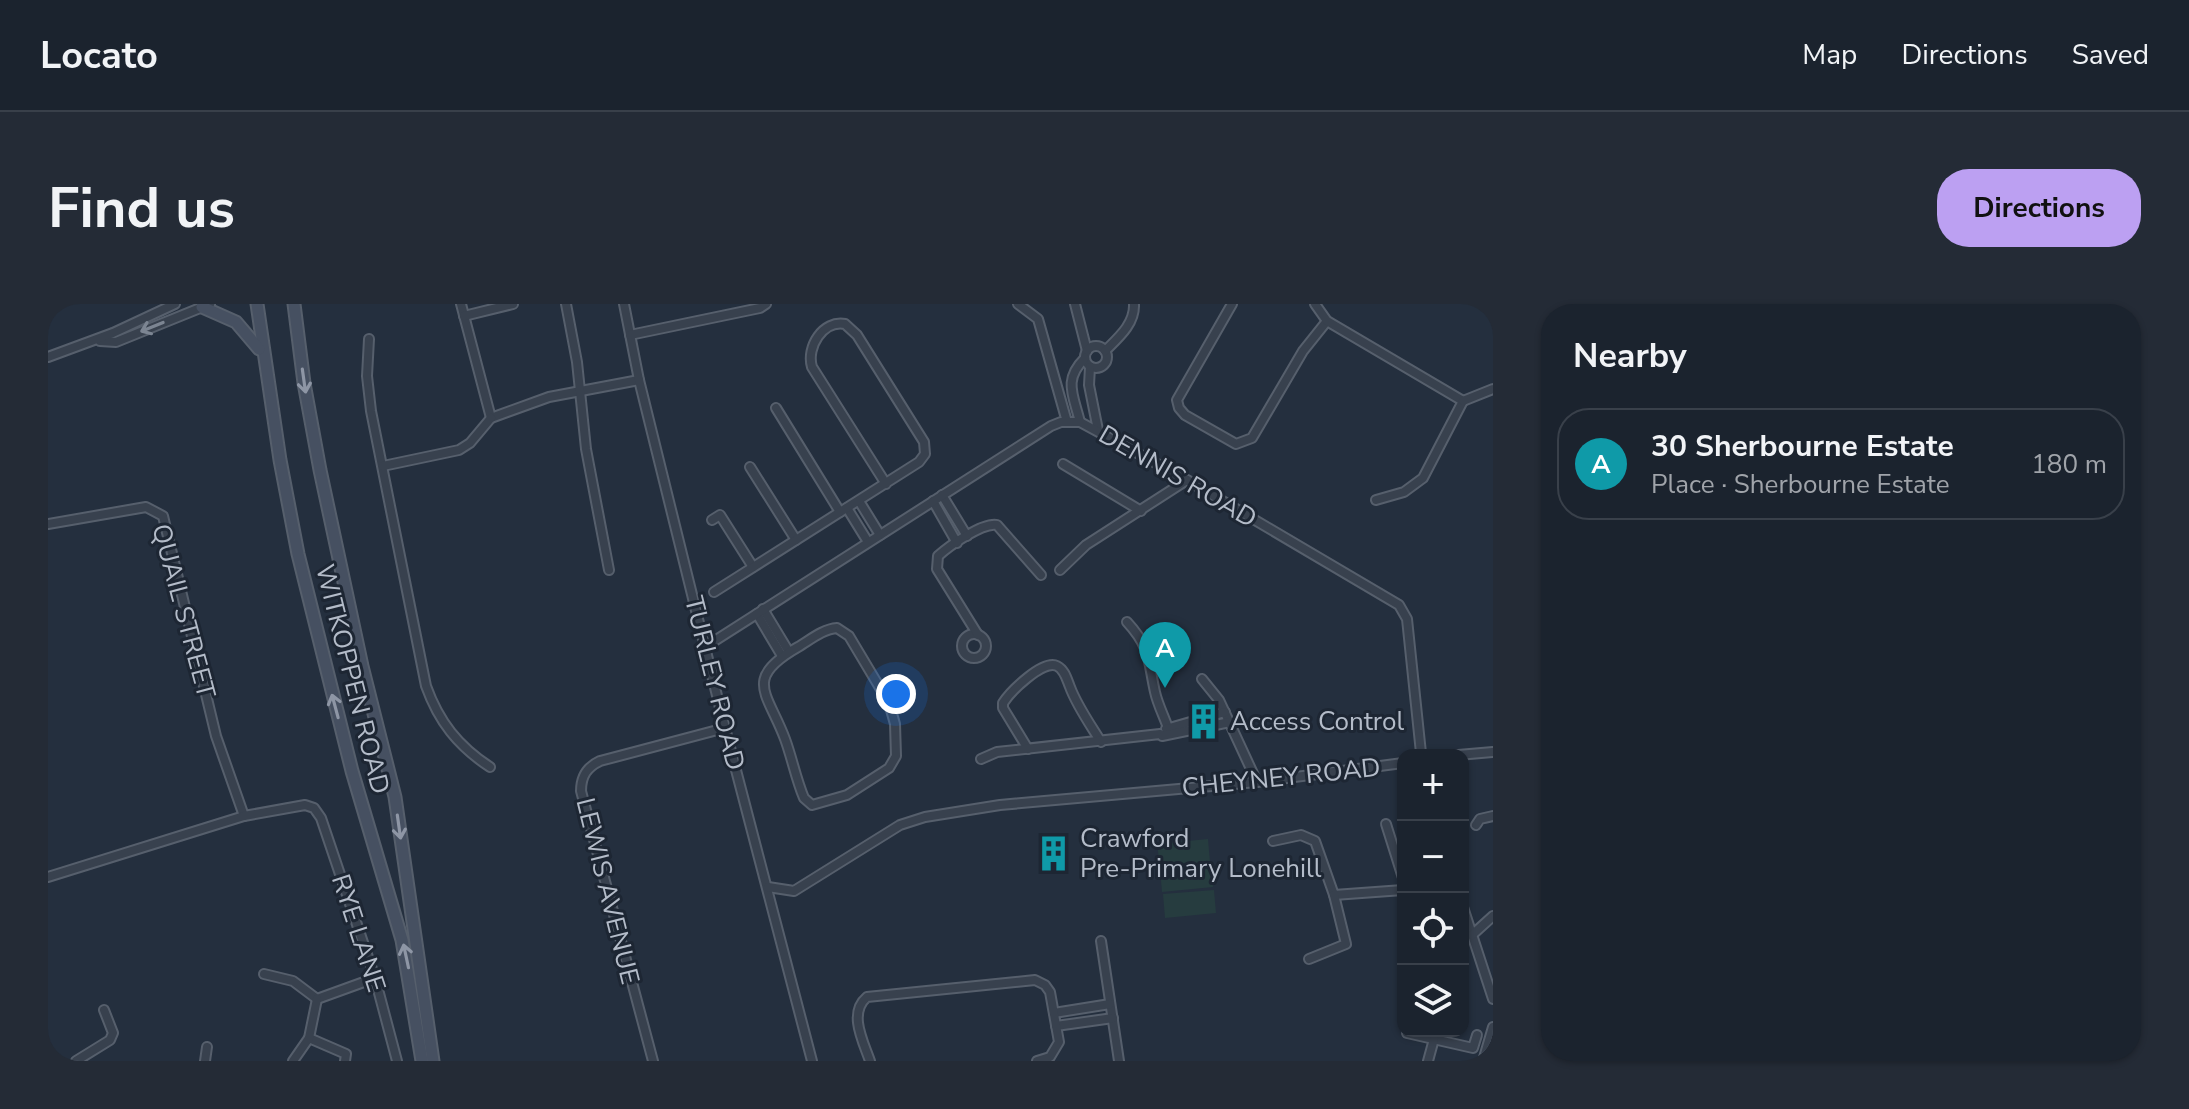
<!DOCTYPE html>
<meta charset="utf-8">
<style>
body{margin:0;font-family:"Nunito Sans",sans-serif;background:#242b36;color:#f1f3f6}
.controls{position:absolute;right:24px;bottom:24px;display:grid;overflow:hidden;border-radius:16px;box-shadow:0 2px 6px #0004}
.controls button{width:72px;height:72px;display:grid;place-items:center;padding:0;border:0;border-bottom:2px solid #39404a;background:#1b232e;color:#f1f3f6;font:40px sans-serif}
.you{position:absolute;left:848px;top:390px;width:28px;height:28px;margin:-20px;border:6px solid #fff;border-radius:50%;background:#1a73e8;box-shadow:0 0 0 12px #1a73e833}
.badge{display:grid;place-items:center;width:52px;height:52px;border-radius:50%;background:#bca0f2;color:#fff;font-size:26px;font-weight:700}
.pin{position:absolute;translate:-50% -66px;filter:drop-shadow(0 2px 4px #0008)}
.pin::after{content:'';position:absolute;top:42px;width:28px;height:24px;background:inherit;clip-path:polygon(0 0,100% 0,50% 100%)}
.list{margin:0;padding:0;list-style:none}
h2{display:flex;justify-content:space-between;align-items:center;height:104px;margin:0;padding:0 32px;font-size:34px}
h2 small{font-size:26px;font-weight:400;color:#a0a4aa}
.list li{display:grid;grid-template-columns:52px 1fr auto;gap:24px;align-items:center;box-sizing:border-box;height:112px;margin:0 16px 16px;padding:0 16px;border:2px solid #39404a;border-radius:32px}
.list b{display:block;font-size:30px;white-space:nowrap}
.list p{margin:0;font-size:26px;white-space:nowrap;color:#a0a4aa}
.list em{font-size:26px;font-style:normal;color:#a0a4aa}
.icon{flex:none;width:44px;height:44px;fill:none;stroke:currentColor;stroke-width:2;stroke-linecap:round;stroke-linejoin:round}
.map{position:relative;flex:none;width:1445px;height:757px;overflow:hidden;border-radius:32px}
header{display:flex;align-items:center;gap:48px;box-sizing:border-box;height:112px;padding:0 40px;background:#1b232e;border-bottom:2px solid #39404a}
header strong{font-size:38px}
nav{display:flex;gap:44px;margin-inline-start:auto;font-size:28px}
.intro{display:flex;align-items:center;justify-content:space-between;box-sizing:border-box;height:192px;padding:0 48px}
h1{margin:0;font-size:56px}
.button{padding:20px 36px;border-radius:32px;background:#bca0f2;color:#111;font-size:28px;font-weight:700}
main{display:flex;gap:48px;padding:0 48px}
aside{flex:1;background:#1b232e;border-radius:32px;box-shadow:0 2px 6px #0004}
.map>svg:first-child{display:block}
.green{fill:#263c3f}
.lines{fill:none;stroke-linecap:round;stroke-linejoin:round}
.street-casing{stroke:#565f6c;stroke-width:12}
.secondary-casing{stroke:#565f6c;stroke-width:15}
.street{stroke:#38414e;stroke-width:8}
.secondary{stroke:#465061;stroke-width:11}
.oneway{stroke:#7c8592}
.oneway2{stroke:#8e96a5}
.labels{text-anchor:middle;stroke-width:6;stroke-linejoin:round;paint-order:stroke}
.street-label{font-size:26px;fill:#b4bcc9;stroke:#1d2633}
.poi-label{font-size:26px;fill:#b4bcc9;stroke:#1d2633;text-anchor:start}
</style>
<header>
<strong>Locato</strong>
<nav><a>Map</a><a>Directions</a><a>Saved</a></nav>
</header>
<div class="intro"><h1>Find us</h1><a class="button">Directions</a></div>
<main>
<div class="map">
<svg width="1445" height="757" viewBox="0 0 1445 757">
<rect width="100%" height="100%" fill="#242f3e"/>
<g class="green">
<path d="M 1160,535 L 1162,558 L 1112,563 L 1109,540 Z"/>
<path d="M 1163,560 L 1165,583 L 1114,588 L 1112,565 Z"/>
<path d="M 1166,586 L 1168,609 L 1117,614 L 1115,590 Z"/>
</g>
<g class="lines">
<defs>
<g id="street">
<path d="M 413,0 L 443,114 L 501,93 L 591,76"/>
<path d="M 518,0 L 529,58 L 538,145 L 561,266"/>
<path d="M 576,0 L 591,76 L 677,424 L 764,757"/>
<path d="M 970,0 L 990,15 L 1019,118"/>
<path d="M 1027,0 L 1039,47"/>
<path d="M 1184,0 L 1129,96 L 1131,104 L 1137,111 L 1188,140 L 1204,134 L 1255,47 L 1279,17"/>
<path d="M 1267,0 L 1279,17 L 1415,97 L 1375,174 L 1356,188 L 1328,196"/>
<path d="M 416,12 L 465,0"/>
<path d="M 582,31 L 712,4 L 718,0"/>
<path d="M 321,35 L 319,72 L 323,107 L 378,382 C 391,418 410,442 442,463"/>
<path d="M 52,37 L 68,38 L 162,0"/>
<circle cx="1048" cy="53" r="11"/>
<path d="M 1057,47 C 1070,34 1087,20 1086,0"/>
<path d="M 0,53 L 65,29 L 127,0"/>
<path d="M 1042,63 L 1041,81 L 1050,126"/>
<path d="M 1415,97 L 1445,85"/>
<path d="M 728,104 L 792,208"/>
<path d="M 1032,118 C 1025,90 1015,76 1037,54"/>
<path d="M 1015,160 L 1093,207"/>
<path d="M 335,162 L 411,146 L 422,139 L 443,114"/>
<path d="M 702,163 L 748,236"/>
<path d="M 894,191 L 919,232"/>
<path d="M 811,197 L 832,231"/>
<path d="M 885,197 L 909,239"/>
<path d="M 799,204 L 820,238"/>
<path d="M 664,216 L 672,211 L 705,263"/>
<path d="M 0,220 L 98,203 L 115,212 L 168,432 L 196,512"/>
<path d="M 1012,266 L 1038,241 L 1139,176"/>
<path d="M 666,288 L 871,158 L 877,150 L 876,138 L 809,31 L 797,20 C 775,16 758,43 764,63 L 838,180"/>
<path d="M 715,305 L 741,348"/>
<path d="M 709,310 L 734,352"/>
<path d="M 1079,318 C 1103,344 1100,357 1107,388 C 1110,402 1118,416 1122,430"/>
<path d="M 789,324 L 801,332 L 841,399 L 847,420 L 848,452 L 841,464 L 799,491 L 764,501 L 756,494 C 748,475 744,454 737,435 C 720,389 694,375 750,343 C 762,336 775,325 789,324 Z"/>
<circle cx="926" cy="342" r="12"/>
<path d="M 930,331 L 889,265 L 890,252 C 901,242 935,218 949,221 L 993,271"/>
<path d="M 657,343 L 1003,122 L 1013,118 L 1032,118 L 1139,176 L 1351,301 L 1359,315 L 1373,449"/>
<path d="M 1154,375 L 1171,396 L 1209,478"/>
<path d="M 1118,425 L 1177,408"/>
<path d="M 980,445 L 955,404 L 955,399 C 962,388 995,355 1009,362 C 1017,366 1019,376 1022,383 C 1029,402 1042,420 1053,438"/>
<path d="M 1410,451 L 1445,448"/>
<path d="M 933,455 L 949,448 L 1112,430 L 1114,432 L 1182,418"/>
<path d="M 1338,520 L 1355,574"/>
<path d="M 1428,521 L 1432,515 L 1445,512"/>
<path d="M 1225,537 L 1253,531 L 1267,537 L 1286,591 L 1355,586"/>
<path d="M 0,573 L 196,512 L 257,501 L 266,504 L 273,514 L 327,674 L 349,757"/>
<path d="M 720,583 L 746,587 L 852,521 L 877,513 L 952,501 L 1209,478 L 1355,459"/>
<path d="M 1415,603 L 1445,695"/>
<path d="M 1424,631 L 1445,612"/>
<path d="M 1053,637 L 1071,757"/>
<path d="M 1261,655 L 1298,640 L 1286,591"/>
<path d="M 216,670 L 245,677 L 269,695"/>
<path d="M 269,695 L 327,674"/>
<path d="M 1006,709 L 1062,700"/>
<path d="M 1008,722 L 1065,714"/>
<path d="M 1359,729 L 1425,744 L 1429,731"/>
<path d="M 261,734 L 298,750 L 297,757"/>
<path d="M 28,757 L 62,736 L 65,729 L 56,706"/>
<path d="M 157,757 L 159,743"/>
<path d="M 245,757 L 261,734 L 269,695"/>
<path d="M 605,757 L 533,487 C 533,472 539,463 552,457 L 677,424"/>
<path d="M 822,757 C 815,737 800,709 819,693 L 987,676 L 997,681 L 1002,688 L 1011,738 L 1002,753 L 989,757"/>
<path d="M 1380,757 L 1386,735"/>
<path d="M 1435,757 L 1445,723"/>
</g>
<g id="secondary">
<path d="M 209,0 L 232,156 L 250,250 L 304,467 L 354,636 L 374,757"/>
<path d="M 246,0 L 256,79 L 272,166 L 314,362 L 347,493 L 385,757"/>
<path d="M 154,3 L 188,18 L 211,45"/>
</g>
</defs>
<use href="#street" class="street-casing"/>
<use href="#secondary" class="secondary-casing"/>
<use href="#street" class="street"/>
<use href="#secondary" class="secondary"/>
</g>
<defs><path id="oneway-shaft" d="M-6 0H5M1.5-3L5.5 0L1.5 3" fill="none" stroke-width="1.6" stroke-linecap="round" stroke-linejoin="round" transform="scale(2)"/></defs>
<use class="oneway" href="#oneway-shaft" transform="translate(104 23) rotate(158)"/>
<g class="oneway2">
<use href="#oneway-shaft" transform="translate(256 77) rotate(82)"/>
<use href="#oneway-shaft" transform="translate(287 402) rotate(-105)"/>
<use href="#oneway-shaft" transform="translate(351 523) rotate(82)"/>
<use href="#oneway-shaft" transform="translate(358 652) rotate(-102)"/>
</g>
<defs>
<symbol id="building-bare" viewBox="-9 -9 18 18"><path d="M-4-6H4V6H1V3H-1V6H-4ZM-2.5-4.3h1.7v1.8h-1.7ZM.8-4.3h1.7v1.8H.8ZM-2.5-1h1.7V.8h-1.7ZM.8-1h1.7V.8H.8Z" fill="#0f9aa8" stroke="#1d2633" stroke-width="2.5" paint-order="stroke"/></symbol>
</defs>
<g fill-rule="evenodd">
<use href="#building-bare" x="1130" y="392" width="51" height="51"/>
<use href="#building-bare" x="980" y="524" width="51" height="51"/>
</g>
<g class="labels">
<g class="street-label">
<text transform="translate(1130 172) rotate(30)" y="9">DENNIS ROAD</text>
<text transform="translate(136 307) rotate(75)" y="9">QUAIL STREET</text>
<text transform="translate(305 375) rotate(76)" y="9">WITKOPPEN ROAD</text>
<text transform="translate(667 379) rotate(76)" y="9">TURLEY ROAD</text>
<text transform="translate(1233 473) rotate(-6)" y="9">CHEYNEY ROAD</text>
<text transform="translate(560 587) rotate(76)" y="9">LEWIS AVENUE</text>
<text transform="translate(311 629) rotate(72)" y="9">RYE LANE</text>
</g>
<g class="poi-label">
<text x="1182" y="426">Access Control</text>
<text x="1032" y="543">Crawford<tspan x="1032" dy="30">Pre-Primary Lonehill</tspan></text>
</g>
</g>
</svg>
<div class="controls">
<button>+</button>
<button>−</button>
<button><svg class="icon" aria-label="locate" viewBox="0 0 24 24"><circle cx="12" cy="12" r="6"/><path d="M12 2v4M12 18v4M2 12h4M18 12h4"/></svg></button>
<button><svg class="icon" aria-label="layers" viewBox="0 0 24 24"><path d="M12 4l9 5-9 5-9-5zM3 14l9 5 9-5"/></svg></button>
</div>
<div class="you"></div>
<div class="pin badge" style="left:1117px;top:384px;background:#0f9aa8">A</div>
</div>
<aside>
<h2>Nearby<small></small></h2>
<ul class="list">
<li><span class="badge" style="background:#0f9aa8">A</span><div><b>30 Sherbourne Estate</b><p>Place · Sherbourne Estate</p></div><em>180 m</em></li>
</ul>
</aside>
</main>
